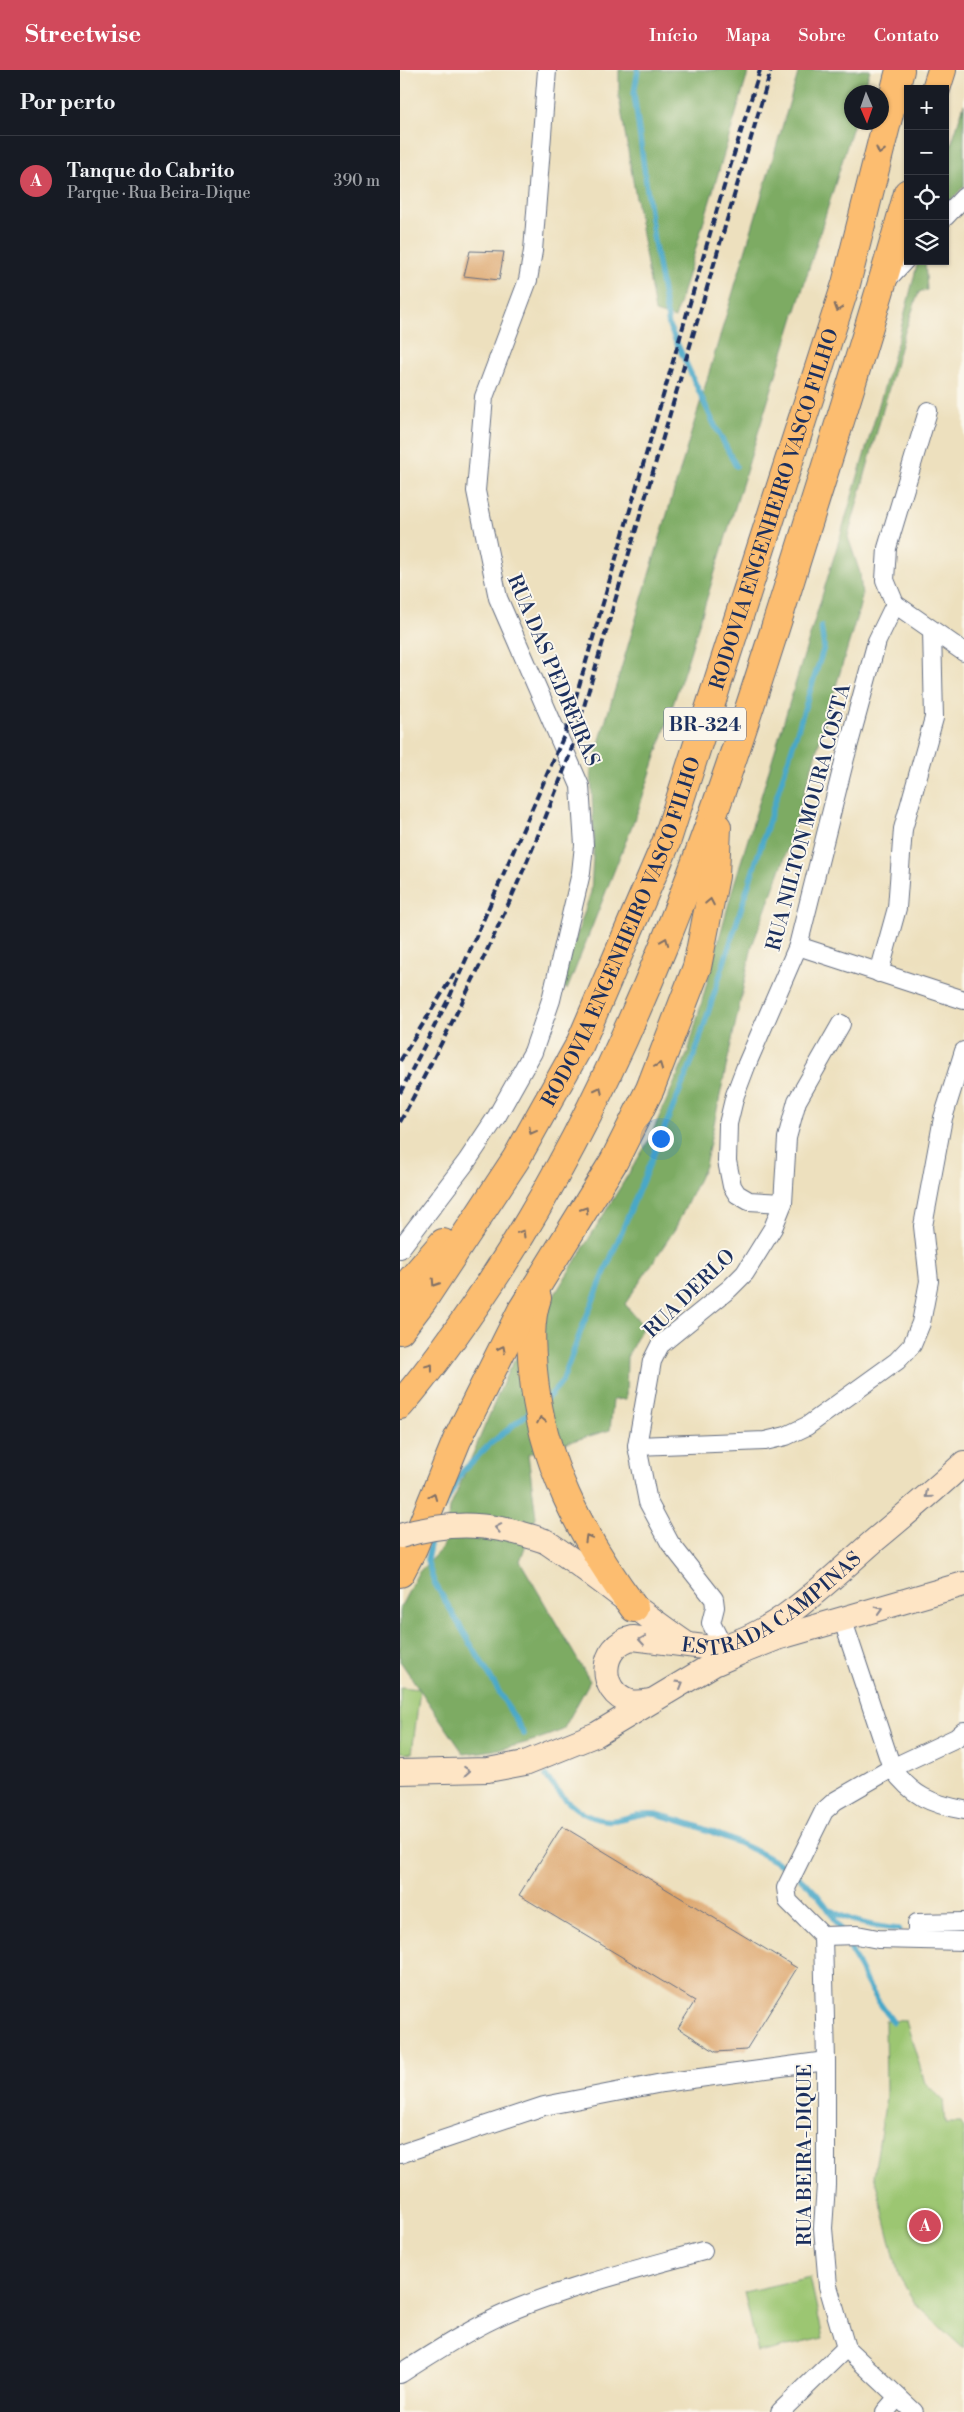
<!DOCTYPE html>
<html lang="pt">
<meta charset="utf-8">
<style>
body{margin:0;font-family:"Libre Bodoni",serif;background:#20242c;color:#f1f3f6}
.controls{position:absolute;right:15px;top:15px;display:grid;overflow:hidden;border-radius:0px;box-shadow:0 1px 4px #0004}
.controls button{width:45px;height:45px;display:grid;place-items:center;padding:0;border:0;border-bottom:1px solid #363941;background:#171b24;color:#f1f3f6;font:25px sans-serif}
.compass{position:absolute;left:444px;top:15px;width:45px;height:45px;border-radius:50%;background:#171b24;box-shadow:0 1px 4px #0004;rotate:178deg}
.you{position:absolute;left:260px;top:1068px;width:18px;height:18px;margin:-12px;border:4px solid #fff;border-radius:50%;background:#1a73e8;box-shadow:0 0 0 8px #1a73e833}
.badge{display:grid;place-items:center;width:32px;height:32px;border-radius:50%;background:#d1495b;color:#fff;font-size:16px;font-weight:700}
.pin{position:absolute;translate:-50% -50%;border:2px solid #fff;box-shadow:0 1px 5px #0006}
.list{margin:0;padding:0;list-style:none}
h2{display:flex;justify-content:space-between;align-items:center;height:65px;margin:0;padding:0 20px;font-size:21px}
h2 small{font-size:16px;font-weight:400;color:#9ea1a6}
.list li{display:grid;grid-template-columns:32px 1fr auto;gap:15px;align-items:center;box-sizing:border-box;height:90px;padding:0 20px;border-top:1px solid #363941}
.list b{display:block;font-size:19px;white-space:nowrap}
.list p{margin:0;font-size:16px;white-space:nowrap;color:#9ea1a6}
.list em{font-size:16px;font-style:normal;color:#9ea1a6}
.icon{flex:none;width:28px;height:28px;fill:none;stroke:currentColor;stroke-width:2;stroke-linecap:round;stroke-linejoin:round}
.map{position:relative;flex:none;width:564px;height:2342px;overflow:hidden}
header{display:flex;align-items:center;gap:30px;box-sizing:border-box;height:70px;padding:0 25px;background:#d1495b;color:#fff}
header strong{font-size:24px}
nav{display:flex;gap:28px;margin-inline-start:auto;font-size:18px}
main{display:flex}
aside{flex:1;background:#171b24}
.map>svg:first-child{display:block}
.green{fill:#9cc672;stroke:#5c7a68}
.forest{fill:#7dab64;stroke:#4c6d61}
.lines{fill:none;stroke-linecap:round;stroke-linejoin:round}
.stream{stroke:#49a8c8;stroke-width:5.5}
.building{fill:#dda66d}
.street-casing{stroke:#646d80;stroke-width:20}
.secondary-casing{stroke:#646d80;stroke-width:26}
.highway-casing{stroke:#646d80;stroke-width:30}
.street{stroke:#fff;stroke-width:18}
.secondary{stroke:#fee5c5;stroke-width:24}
.highway{stroke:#fcbd6f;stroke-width:28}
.rail{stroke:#1b2f5e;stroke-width:4;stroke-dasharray:8 4;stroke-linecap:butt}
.secondary-bridge-casing{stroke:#646d80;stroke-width:26;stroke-linecap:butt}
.secondary-bridge{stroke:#fee5c5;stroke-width:24}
.oneway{stroke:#806f66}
.oneway2{stroke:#8c8a92}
.labels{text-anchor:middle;stroke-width:4;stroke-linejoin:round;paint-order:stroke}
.shield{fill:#fbf7ec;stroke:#5e6b89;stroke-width:1}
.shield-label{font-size:19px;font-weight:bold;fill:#1b2f5e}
.street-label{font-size:20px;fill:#1b2f5e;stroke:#fbf7ec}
</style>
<header>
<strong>Streetwise</strong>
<nav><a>Início</a><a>Mapa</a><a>Sobre</a><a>Contato</a></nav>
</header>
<main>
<aside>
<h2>Por perto<small></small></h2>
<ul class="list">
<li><span class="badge">A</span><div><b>Tanque do Cabrito</b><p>Parque · Rua Beira-Dique</p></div><em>390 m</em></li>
</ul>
</aside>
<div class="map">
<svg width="564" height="2342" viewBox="0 0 564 2342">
<rect width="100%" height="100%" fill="#fbf7ec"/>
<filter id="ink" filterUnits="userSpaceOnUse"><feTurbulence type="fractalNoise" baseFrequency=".02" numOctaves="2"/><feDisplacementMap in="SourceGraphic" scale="10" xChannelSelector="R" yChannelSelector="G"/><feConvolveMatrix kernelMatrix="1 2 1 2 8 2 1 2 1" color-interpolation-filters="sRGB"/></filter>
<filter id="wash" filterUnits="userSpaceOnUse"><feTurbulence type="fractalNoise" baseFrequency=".0096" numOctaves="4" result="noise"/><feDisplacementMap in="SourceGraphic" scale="20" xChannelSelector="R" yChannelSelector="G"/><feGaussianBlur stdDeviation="1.12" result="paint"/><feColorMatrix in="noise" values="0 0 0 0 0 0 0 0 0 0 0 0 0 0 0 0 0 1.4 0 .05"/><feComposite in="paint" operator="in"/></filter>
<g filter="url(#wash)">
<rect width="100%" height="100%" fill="#ede0be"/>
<g class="green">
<path d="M 0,1617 L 20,1619 L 12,1683 L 0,1682 Z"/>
<path d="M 485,1950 L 506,1951 L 525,2013 L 543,2030 L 545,2053 L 561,2053 L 564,2058 L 564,2279 L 516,2235 L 499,2206 L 474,2105 L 486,2028 Z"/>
<path d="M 410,2207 L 423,2268 L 358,2283 L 344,2222 Z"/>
</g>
<g class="forest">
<path d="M 219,0 L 349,0 L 275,248 L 255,242 L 219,27 Z"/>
<path d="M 399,0 L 470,0 L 463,22 L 452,22 L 452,52 L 454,53 L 289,586 L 239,738 L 167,920 L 161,913 L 191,822 L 194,769 L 191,700 Z"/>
<path d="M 564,34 L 564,116 L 550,131 L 545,131 L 545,94 Z"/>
<path d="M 518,191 L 525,191 L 527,220 L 519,222 L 503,267 L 448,467 L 460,503 L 462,526 L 459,539 L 384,790 L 352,876 L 305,1096 L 275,1159 L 225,1234 L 243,1256 L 227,1287 L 226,1329 L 213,1330 L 210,1360 L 128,1384 L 136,1447 L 120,1491 L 190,1611 L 163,1660 C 127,1674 103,1680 64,1684 L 0,1591 L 0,1538 L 18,1503 L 43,1477 L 50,1438 L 108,1301 L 248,1072 L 288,982 L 333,818 L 440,467 L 498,270 Z"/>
</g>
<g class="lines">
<g class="stream">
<path d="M 238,0 L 234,24 L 254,171 L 269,256 L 314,354 L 336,396"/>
<path d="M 145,1331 L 162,1312 L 183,1255 L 295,984 L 424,577 L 421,556"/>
<path d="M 44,1436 L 62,1402 L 90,1374 L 131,1341"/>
<path d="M 32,1465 L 27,1490 L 34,1512 L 124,1664"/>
<path d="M 146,1706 C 161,1728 186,1755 216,1750 C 232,1747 244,1741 260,1745 C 300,1755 367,1782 399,1807 C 433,1834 447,1873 466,1911 C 473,1925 484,1939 493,1952"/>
<path d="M 432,1841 C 453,1853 475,1857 499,1859"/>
</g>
</g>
<g id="blocks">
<g class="building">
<path d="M 70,181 L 104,182 L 99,210 L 64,206 Z"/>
<path d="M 162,1756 L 397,1898 L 346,1980 L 316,1982 L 278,1958 L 295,1931 L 119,1825 Z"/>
</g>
</g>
</g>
<g filter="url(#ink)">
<use href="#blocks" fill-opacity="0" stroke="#646d80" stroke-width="1"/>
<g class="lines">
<defs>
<g id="street">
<path d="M 545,147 L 564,127"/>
<path d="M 486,211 L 508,187"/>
<path d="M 528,341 L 487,478 L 485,510 L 495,534 L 564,582"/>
<path d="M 398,876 L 564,930"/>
<path d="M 479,903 L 497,838 L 503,759 L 534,648 L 532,560"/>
<path d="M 383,1133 L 349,1131 L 337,1124 L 332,1116 L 327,1091 L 328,1054 L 335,1025 L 346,996 L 398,876 L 445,688 L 477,571 L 495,534"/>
<path d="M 0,1179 L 67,1091 L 97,1046 L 133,982 L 151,930 L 181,803 L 184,775 L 180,716 L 98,528 L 76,421 L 84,327 L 128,210 L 133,181 L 147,0"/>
<path d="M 237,1376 L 365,1371 L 386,1366 L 407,1356 L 497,1291 L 512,1275 L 521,1253 L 529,1211 L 523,1156 L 543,1048 L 564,981"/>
<path d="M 443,1551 L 492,1698 C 512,1726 531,1734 564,1740"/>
<path d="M 323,1577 L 311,1553 L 315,1537 L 314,1529 L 270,1473 L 248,1432 L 237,1376 L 252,1291 L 260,1275 L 329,1219 L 345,1203 L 373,1158 L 383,1133 L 387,1068 L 397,1031 L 441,954"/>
<path d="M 423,1866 L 457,1865 L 478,1869 L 564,1871"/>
<path d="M 517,1869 L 517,1853 L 564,1852"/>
<path d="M 0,2084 L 144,2036 L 262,2013 L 426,1991"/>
<path d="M 0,2304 C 36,2281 73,2257 113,2240 C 174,2215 239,2199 303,2181"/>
<path d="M 380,2342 L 446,2278"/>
<path d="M 485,2342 L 497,2328"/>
<path d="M 514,2342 L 446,2278 L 428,2216 L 423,2158 L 426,2115 L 426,1991 L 423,1866 L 388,1831 L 386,1818 L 424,1741 L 435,1731 L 492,1698 L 556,1668 L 564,1661"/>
</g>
<g id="secondary">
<path d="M 145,1471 C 193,1503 237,1540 285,1573"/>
<path id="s1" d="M 250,1631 C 244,1632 236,1633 230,1632 C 197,1622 199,1575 233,1568 L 312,1578 C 371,1571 431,1508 475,1470 C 505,1445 535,1420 564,1393"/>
<path d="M 0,1702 L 88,1700 L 125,1693 L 197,1664 L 314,1594 L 344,1581 L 377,1568 L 564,1514"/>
</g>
<g id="highway">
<path d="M 536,19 L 542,0"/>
<path d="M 0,1223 L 43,1173"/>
<path d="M 137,1228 C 129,1251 131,1276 133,1300 C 141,1391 180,1465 234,1538"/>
<path id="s2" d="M 0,1260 L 23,1230 L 116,1089 L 180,974 L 266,773 L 446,214 L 500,0"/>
<path d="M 0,1335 C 33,1297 63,1254 91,1212 C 232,999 314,753 390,511 C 430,382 472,253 508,123"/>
<path d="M 0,1503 L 13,1478 L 57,1370 L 122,1240 L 214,1091 L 250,1019 L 297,897 L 315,806 L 317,757"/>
</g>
</defs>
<use href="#street" class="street-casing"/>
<use href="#secondary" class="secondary-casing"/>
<use href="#highway" class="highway-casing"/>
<use href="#street" class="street"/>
<use href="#secondary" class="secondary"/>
<use href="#highway" class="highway"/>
<g class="rail">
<path d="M 0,991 L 54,904"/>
<path d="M 0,1023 L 50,926 L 166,661 L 318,136 L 360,0"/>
<path d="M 0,1052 C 64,933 123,811 170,684 L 371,0"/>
</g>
<defs>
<path id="secondary-bridge" d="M 0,1466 C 53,1450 94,1453 145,1471"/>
</defs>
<use href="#secondary-bridge" class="secondary-bridge-casing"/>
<use href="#secondary-bridge" class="secondary-bridge"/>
</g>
<defs><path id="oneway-chevron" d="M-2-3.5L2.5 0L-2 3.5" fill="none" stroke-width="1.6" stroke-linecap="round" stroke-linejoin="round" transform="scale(1.25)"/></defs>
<g class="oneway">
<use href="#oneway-chevron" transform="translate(480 81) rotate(104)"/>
<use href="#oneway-chevron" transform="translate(438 238) rotate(108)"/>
<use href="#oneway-chevron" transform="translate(310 832) rotate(-79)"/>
<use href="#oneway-chevron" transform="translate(265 871) rotate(-68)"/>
<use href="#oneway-chevron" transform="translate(259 996) rotate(-69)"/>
<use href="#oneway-chevron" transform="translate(199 1020) rotate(-63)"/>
<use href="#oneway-chevron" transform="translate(132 1061) rotate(119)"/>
<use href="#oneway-chevron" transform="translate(185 1140) rotate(-58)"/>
<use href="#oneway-chevron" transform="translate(122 1163) rotate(-59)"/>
<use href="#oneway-chevron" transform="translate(35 1213) rotate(123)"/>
<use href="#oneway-chevron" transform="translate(102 1279) rotate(-63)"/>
<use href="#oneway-chevron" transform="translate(30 1297) rotate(-53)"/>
<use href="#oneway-chevron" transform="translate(141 1350) rotate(-102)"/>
<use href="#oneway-chevron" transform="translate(33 1426) rotate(-68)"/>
<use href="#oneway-chevron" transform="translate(188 1468) rotate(-120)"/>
</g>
<g class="oneway2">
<use href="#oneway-chevron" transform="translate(528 1425) rotate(139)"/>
<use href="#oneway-chevron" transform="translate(98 1458) rotate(-169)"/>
<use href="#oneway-chevron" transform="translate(479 1540) rotate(-17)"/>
<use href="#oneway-chevron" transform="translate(242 1570) rotate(-172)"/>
<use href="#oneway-chevron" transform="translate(280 1614) rotate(-30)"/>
<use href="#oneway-chevron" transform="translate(67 1701) rotate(-4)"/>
</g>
</g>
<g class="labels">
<rect class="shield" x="264" y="637.5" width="82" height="33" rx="4"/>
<g class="shield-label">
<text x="305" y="661">BR-324</text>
</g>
<g class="street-label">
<text dy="7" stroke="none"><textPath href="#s2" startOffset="908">RODOVIA ENGENHEIRO VASCO FILHO</textPath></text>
<text transform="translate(154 600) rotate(67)" y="7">RUA DAS PEDREIRAS</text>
<text transform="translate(408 747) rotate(-75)" y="7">RUA NILTON MOURA COSTA</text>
<text dy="7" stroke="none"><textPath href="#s2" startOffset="458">RODOVIA ENGENHEIRO VASCO FILHO</textPath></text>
<text transform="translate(289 1223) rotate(-44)" y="7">RUA DERLO</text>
<text dy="7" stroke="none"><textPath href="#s1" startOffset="260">ESTRADA CAMPINAS</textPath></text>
<text transform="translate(404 2085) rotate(-90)" y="7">RUA BEIRA-DIQUE</text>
</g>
</g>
</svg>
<div class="controls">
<button>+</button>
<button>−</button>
<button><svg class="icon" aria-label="locate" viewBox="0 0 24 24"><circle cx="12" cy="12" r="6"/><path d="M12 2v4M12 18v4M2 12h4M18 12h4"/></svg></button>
<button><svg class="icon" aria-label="layers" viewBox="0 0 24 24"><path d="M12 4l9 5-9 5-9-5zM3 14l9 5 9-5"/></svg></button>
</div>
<svg class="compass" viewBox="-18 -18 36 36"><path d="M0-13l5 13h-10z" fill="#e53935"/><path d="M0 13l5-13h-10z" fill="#9ea1a6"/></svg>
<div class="you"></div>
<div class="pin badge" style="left:525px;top:2156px">A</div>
</div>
</main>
